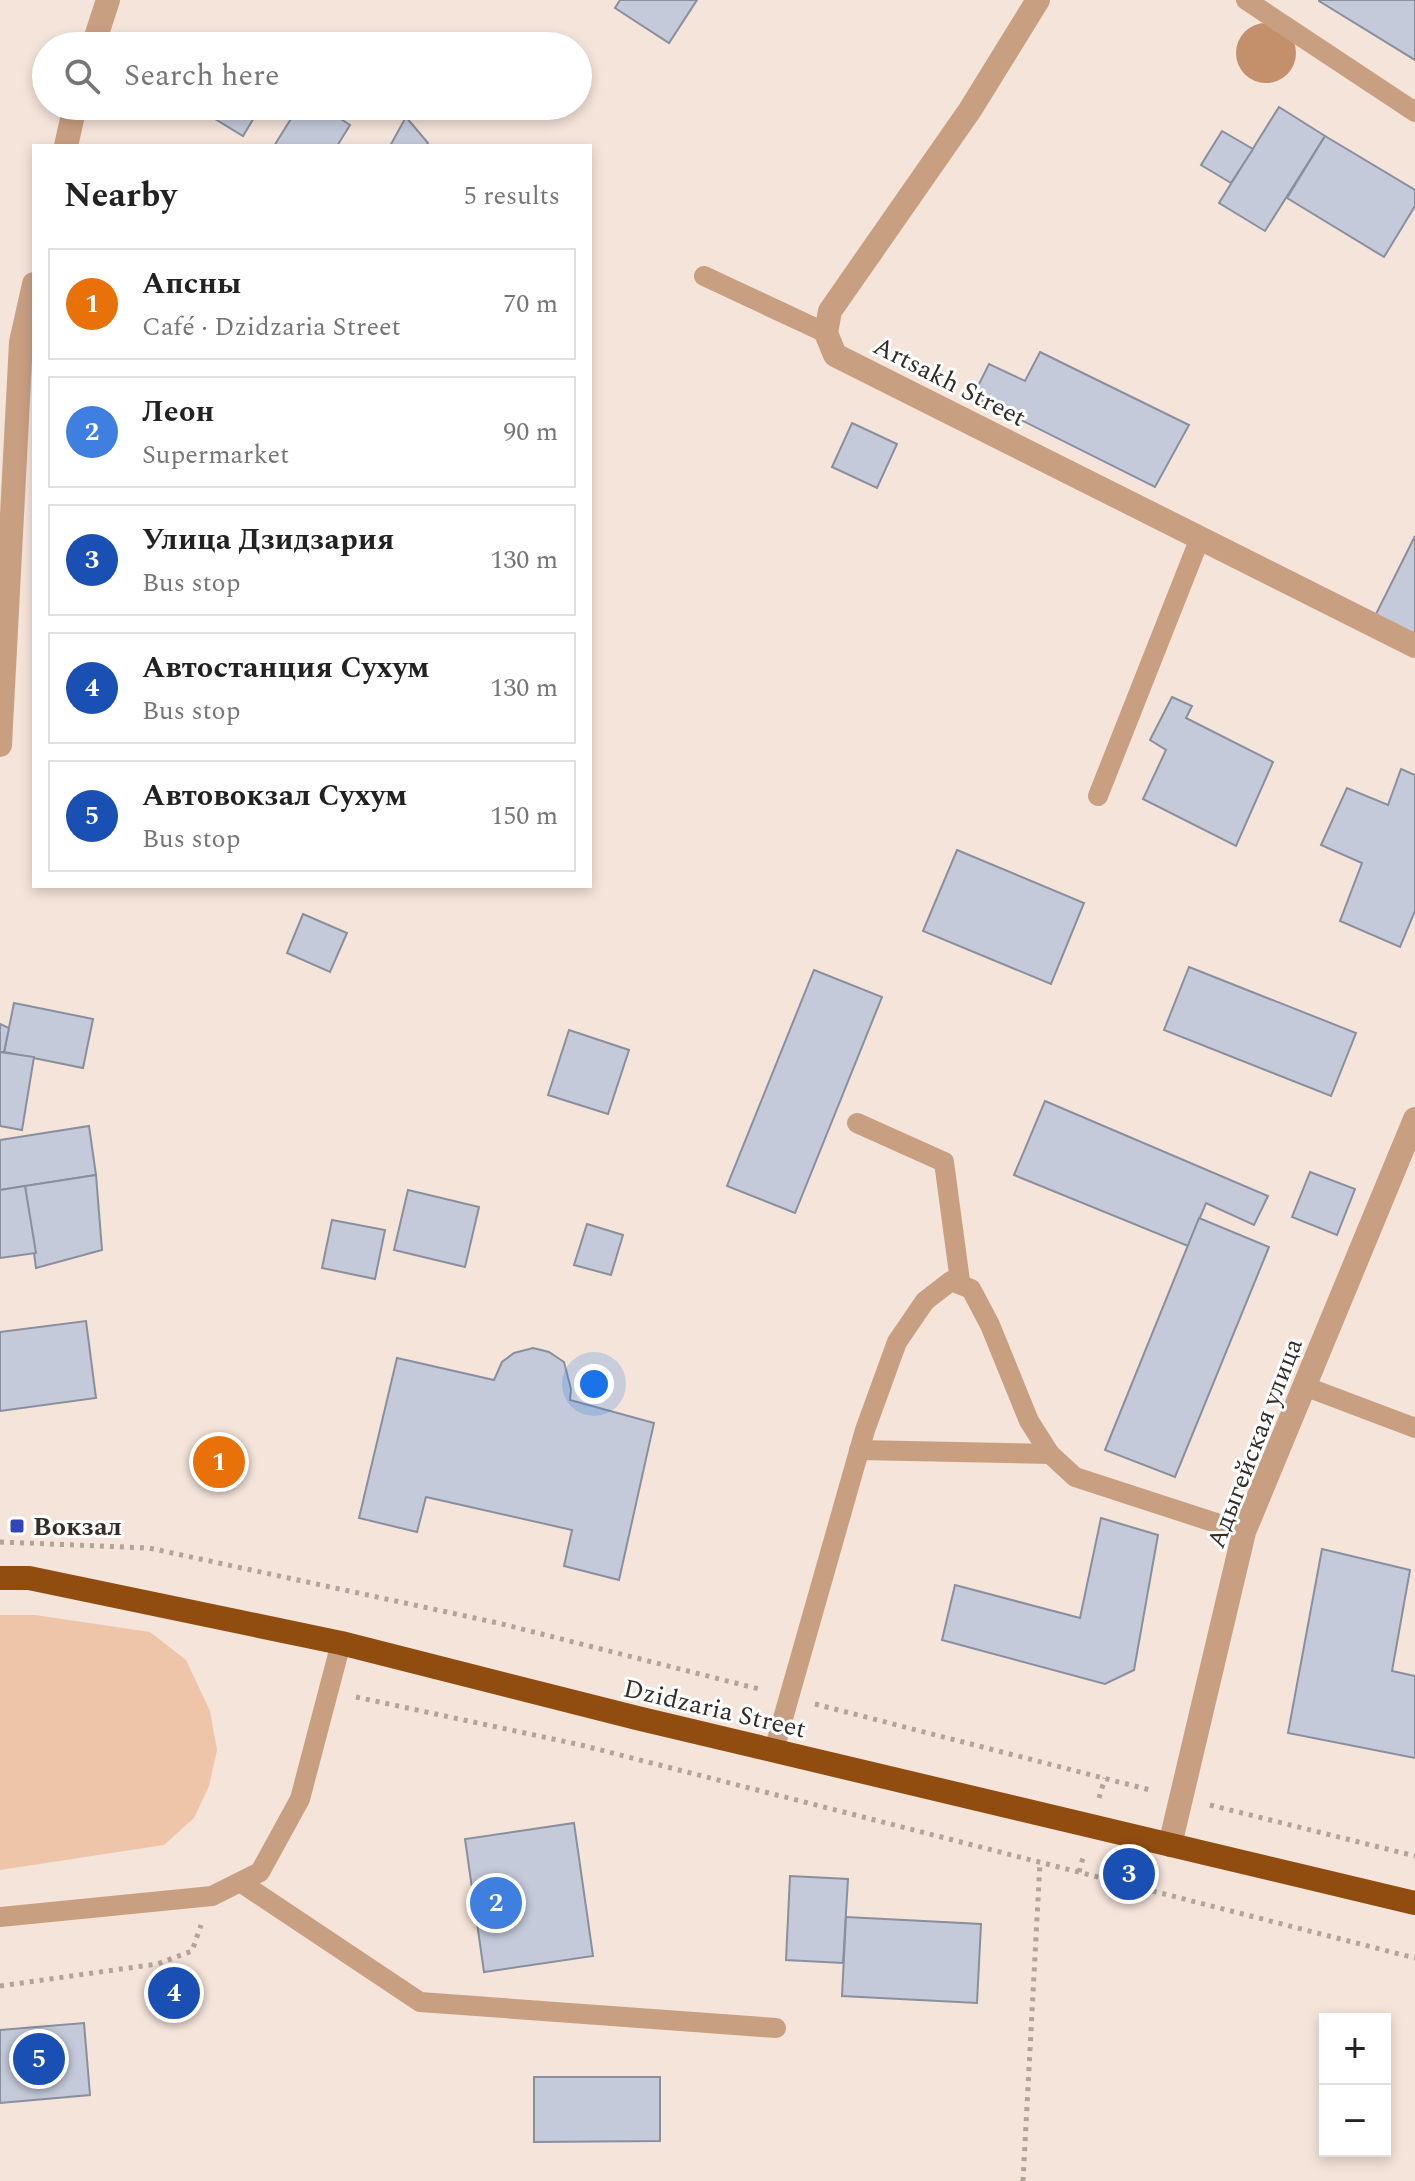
<!DOCTYPE html>
<meta charset="utf-8">
<style>
body{margin:0;font-family:Spectral,serif;background:#f6f6f6;color:#222}
.controls{position:absolute;right:24px;bottom:24px;display:grid;overflow:hidden;border-radius:0px;box-shadow:0 4px 12px #0003}
.controls button{width:72px;height:72px;display:grid;place-items:center;padding:0;border:0;border-bottom:2px solid #e0e0e0;background:#fff;color:#222;font:40px sans-serif}
.you{position:absolute;left:594px;top:1384px;width:28px;height:28px;margin:-20px;border:6px solid #fff;border-radius:50%;background:#1a73e8;box-shadow:0 0 0 12px #1a73e833}
.badge{display:grid;place-items:center;width:52px;height:52px;border-radius:50%;background:#3047b8;color:#fff;font-size:26px;font-weight:700}
.pin{position:absolute;translate:-50% -50%;border:4px solid #fff;box-shadow:0 2px 8px #0006}
.list{margin:0;padding:0;list-style:none}
h2{display:flex;justify-content:space-between;align-items:center;height:104px;margin:0;padding:0 32px;font-size:34px}
h2 small{font-size:26px;font-weight:400;color:#767676}
.list li{display:grid;grid-template-columns:52px 1fr auto;gap:24px;align-items:center;box-sizing:border-box;height:112px;margin:0 16px 16px;padding:0 16px;border:2px solid #e0e0e0;border-radius:0px}
.list b{display:block;font-size:30px;white-space:nowrap}
.list p{margin:0;font-size:26px;white-space:nowrap;color:#767676}
.list em{font-size:26px;font-style:normal;color:#767676}
.icon{flex:none;width:44px;height:44px;fill:none;stroke:currentColor;stroke-width:2;stroke-linecap:round;stroke-linejoin:round}
.map{position:relative;flex:none;width:1415px;height:2181px;overflow:hidden}
.search{position:absolute;background:#fff;box-shadow:0 4px 12px #0003;left:32px;top:32px;width:560px;height:88px;display:flex;align-items:center;gap:20px;box-sizing:border-box;padding:0 28px;border-radius:44px;color:#767676;font-size:30px}
.panel{position:absolute;background:#fff;box-shadow:0 4px 12px #0003;left:32px;top:144px;width:560px;height:744px;border-radius:0px}
.map>svg:first-child{display:block}
.green{fill:#eec5a9}
.water{fill:#c4906b}
.building{fill:#c4cad9;stroke:#8a8f9e;stroke-width:2}
.lines{fill:none;stroke-linecap:round;stroke-linejoin:round}
.path{stroke:#b0a49c;stroke-width:5;stroke-dasharray:4 6;stroke-linecap:butt}
.lane{stroke:#c99f82;stroke-width:20}
.street{stroke:#c99f82;stroke-width:24}
.highway{stroke:#904d0f;stroke-width:24}
.poi-dot{fill:#3047b8;stroke:#fff;stroke-width:3}
.labels{text-anchor:middle;stroke-width:6;stroke-linejoin:round;paint-order:stroke}
.street-label{font-size:26px;fill:#332d29;stroke:#fff}
.poi-label{font-size:26px;font-weight:bold;fill:#332d29;stroke:#fff;text-anchor:start}
</style>
<div class="map">
<svg width="1415" height="2181" viewBox="0 0 1415 2181">
<rect width="100%" height="100%" fill="#f4e4da"/>
<path class="green" d="M 0,1615 L 35,1615 L 150,1632 L 186,1660 L 210,1711 L 217,1750 L 209,1786 L 194,1818 L 164,1845 L 0,1870 Z"/>
<circle class="water" cx="1266" cy="53" r="30"/>
<g class="building">
<path d="M 620,0 L 697,0 L 669,43 L 615,8 Z"/>
<path d="M 1415,0 L 1415,60 L 1319,1 L 1319,0 Z"/>
<path d="M 194,106 L 261,106 L 243,136 Z"/>
<path d="M 299,106 L 321,106 L 350,125 L 337,146 L 274,146 Z"/>
<path d="M 1279,107 L 1325,136 L 1265,231 L 1219,203 Z"/>
<path d="M 406,117 L 428,143 L 426,146 L 390,146 Z"/>
<path d="M 1222,131 L 1253,149 L 1231,183 L 1201,165 Z"/>
<path d="M 1325,136 L 1415,190 L 1415,206 L 1384,257 L 1287,198 Z"/>
<path d="M 1040,352 L 1189,425 L 1155,487 L 973,396 L 989,364 L 1025,381 Z"/>
<path d="M 852,423 L 897,444 L 877,488 L 832,467 Z"/>
<path d="M 1415,536 L 1415,638 L 1374,618 Z"/>
<path d="M 1172,697 L 1192,706 L 1186,718 L 1273,762 L 1236,846 L 1143,799 L 1166,750 L 1150,740 Z"/>
<path d="M 1401,769 L 1415,775 L 1415,911 L 1400,947 L 1340,921 L 1362,863 L 1321,845 L 1347,788 L 1388,805 Z"/>
<path d="M 957,850 L 1084,903 L 1051,984 L 923,931 Z"/>
<path d="M 303,914 L 347,933 L 330,972 L 287,953 Z"/>
<path d="M 1189,967 L 1356,1033 L 1331,1096 L 1164,1030 Z"/>
<path d="M 814,970 L 882,997 L 795,1213 L 727,1186 Z"/>
<path d="M 14,1003 L 93,1019 L 83,1068 L 4,1052 Z"/>
<path d="M 0,1024 L 9,1028 L 4,1052 L 0,1052 Z"/>
<path d="M 569,1030 L 629,1050 L 608,1114 L 548,1095 Z"/>
<path d="M 0,1052 L 34,1057 L 22,1130 L 0,1126 Z"/>
<path d="M 1045,1101 L 1268,1196 L 1254,1225 L 1206,1203 L 1188,1246 L 1014,1175 Z"/>
<path d="M 89,1126 L 96,1175 L 0,1190 L 0,1140 Z"/>
<path d="M 1310,1172 L 1355,1189 L 1337,1235 L 1292,1217 Z"/>
<path d="M 96,1175 L 102,1250 L 36,1268 L 25,1186 Z"/>
<path d="M 25,1186 L 36,1253 L 0,1258 L 0,1190 Z"/>
<path d="M 408,1190 L 479,1207 L 465,1267 L 394,1250 Z"/>
<path d="M 1199,1218 L 1269,1247 L 1175,1477 L 1105,1450 Z"/>
<path d="M 332,1220 L 385,1230 L 375,1279 L 322,1268 Z"/>
<path d="M 587,1224 L 623,1235 L 611,1275 L 574,1265 Z"/>
<path d="M 86,1321 L 96,1398 L 0,1411 L 0,1332 Z"/>
<path d="M 533,1348 L 549,1352 L 564,1362 L 571,1389 L 570,1400 L 654,1423 L 619,1580 L 564,1566 L 572,1530 L 426,1497 L 417,1532 L 359,1518 L 397,1358 L 494,1380 L 502,1362 L 514,1353 Z"/>
<path d="M 1101,1518 L 1158,1535 L 1134,1670 L 1105,1684 L 942,1640 L 955,1585 L 1080,1618 Z"/>
<path d="M 1322,1549 L 1410,1570 L 1392,1671 L 1415,1676 L 1415,1758 L 1288,1733 Z"/>
<path d="M 574,1823 L 593,1956 L 484,1972 L 465,1839 Z"/>
<path d="M 790,1876 L 848,1879 L 843,1963 L 786,1960 Z"/>
<path d="M 846,1917 L 981,1924 L 977,2003 L 842,1996 Z"/>
<path d="M 84,2023 L 90,2095 L 0,2103 L 0,2030 Z"/>
<path d="M 534,2077 L 660,2077 L 660,2141 L 534,2142 Z"/>
</g>
<g class="lines">
<g class="path">
<path d="M 0,1542 L 149,1548 L 498,1623 L 763,1690"/>
<path d="M 356,1697 L 581,1745 L 1415,1958"/>
<path d="M 815,1704 L 1154,1791"/>
<path d="M 1099,1798 L 1105,1778"/>
<path d="M 1210,1805 L 1415,1856"/>
<path d="M 1079,1872 L 1084,1854"/>
<path d="M 0,1986 L 157,1964 L 192,1951 L 201,1925"/>
<path d="M 1023,2181 L 1040,1862"/>
</g>
<g class="lane">
<path d="M 1246,0 L 1415,112"/>
<path d="M 704,276 L 826,333"/>
<path d="M 1098,796 L 1200,538"/>
<path d="M 857,1123 L 944,1162 L 960,1281"/>
<path d="M 1304,1386 L 1415,1428"/>
<path d="M 859,1450 L 1050,1454"/>
<path d="M 774,1750 L 865,1430 L 897,1342 L 925,1301 L 951,1281 L 971,1289 L 990,1325 L 1029,1421 L 1050,1454 L 1075,1477 L 1244,1532"/>
<path d="M 240,1882 L 420,2002 L 776,2028"/>
<path d="M 0,1917 L 212,1896 L 260,1872 L 300,1799 L 341,1643"/>
</g>
<g class="street">
<path d="M 1038,0 L 970,110 L 830,311 L 826,333 L 835,355 L 1415,646"/>
<path d="M 93,46 L 108,0"/>
<path d="M 66,146 L 75,106"/>
<path d="M 0,745 L 21,342 L 34,284"/>
<path d="M 1170,1845 L 1244,1532 L 1415,1119"/>
</g>
<path class="highway" d="M 0,1578 L 29,1578 L 341,1643 L 637,1718 L 1415,1903"/>
</g>
<rect class="poi-dot" x="9" y="1518" width="16" height="16" rx="4"/>
<g class="labels">
<g class="street-label">
<text transform="translate(950 381) rotate(27)" y="9">Artsakh Street</text>
<text transform="translate(1254 1443) rotate(-69)" y="9">Адыгейская улица</text>
<text transform="translate(715 1708) rotate(13)" y="9">Dzidzaria Street</text>
</g>
<g class="poi-label">
<text x="33" y="1535">Вокзал</text>
</g>
</g>
</svg>
<div class="controls">
<button>+</button>
<button>−</button>
</div>
<div class="you"></div>
<div class="pin badge" style="left:219px;top:1462px;background:#e8710a">1</div>
<div class="pin badge" style="left:496px;top:1903px;background:#3f7fe0">2</div>
<div class="pin badge" style="left:1129px;top:1874px;background:#1a4fb4">3</div>
<div class="pin badge" style="left:174px;top:1993px;background:#1a4fb4">4</div>
<div class="pin badge" style="left:39px;top:2059px;background:#1a4fb4">5</div>
<div class="search"><svg class="icon" aria-label="search" viewBox="0 0 24 24"><circle cx="10" cy="10" r="6"/><path d="M15 15l6 6"/></svg>Search here</div>
<section class="panel">
<h2>Nearby<small>5 results</small></h2>
<ul class="list">
<li><span class="badge" style="background:#e8710a">1</span><div><b>Апсны</b><p>Café · Dzidzaria Street</p></div><em>70 m</em></li>
<li><span class="badge" style="background:#3f7fe0">2</span><div><b>Леон</b><p>Supermarket</p></div><em>90 m</em></li>
<li><span class="badge" style="background:#1a4fb4">3</span><div><b>Улица Дзидзария</b><p>Bus stop</p></div><em>130 m</em></li>
<li><span class="badge" style="background:#1a4fb4">4</span><div><b>Автостанция Сухум</b><p>Bus stop</p></div><em>130 m</em></li>
<li><span class="badge" style="background:#1a4fb4">5</span><div><b>Автовокзал Сухум</b><p>Bus stop</p></div><em>150 m</em></li>
</ul>
</section>
</div>
